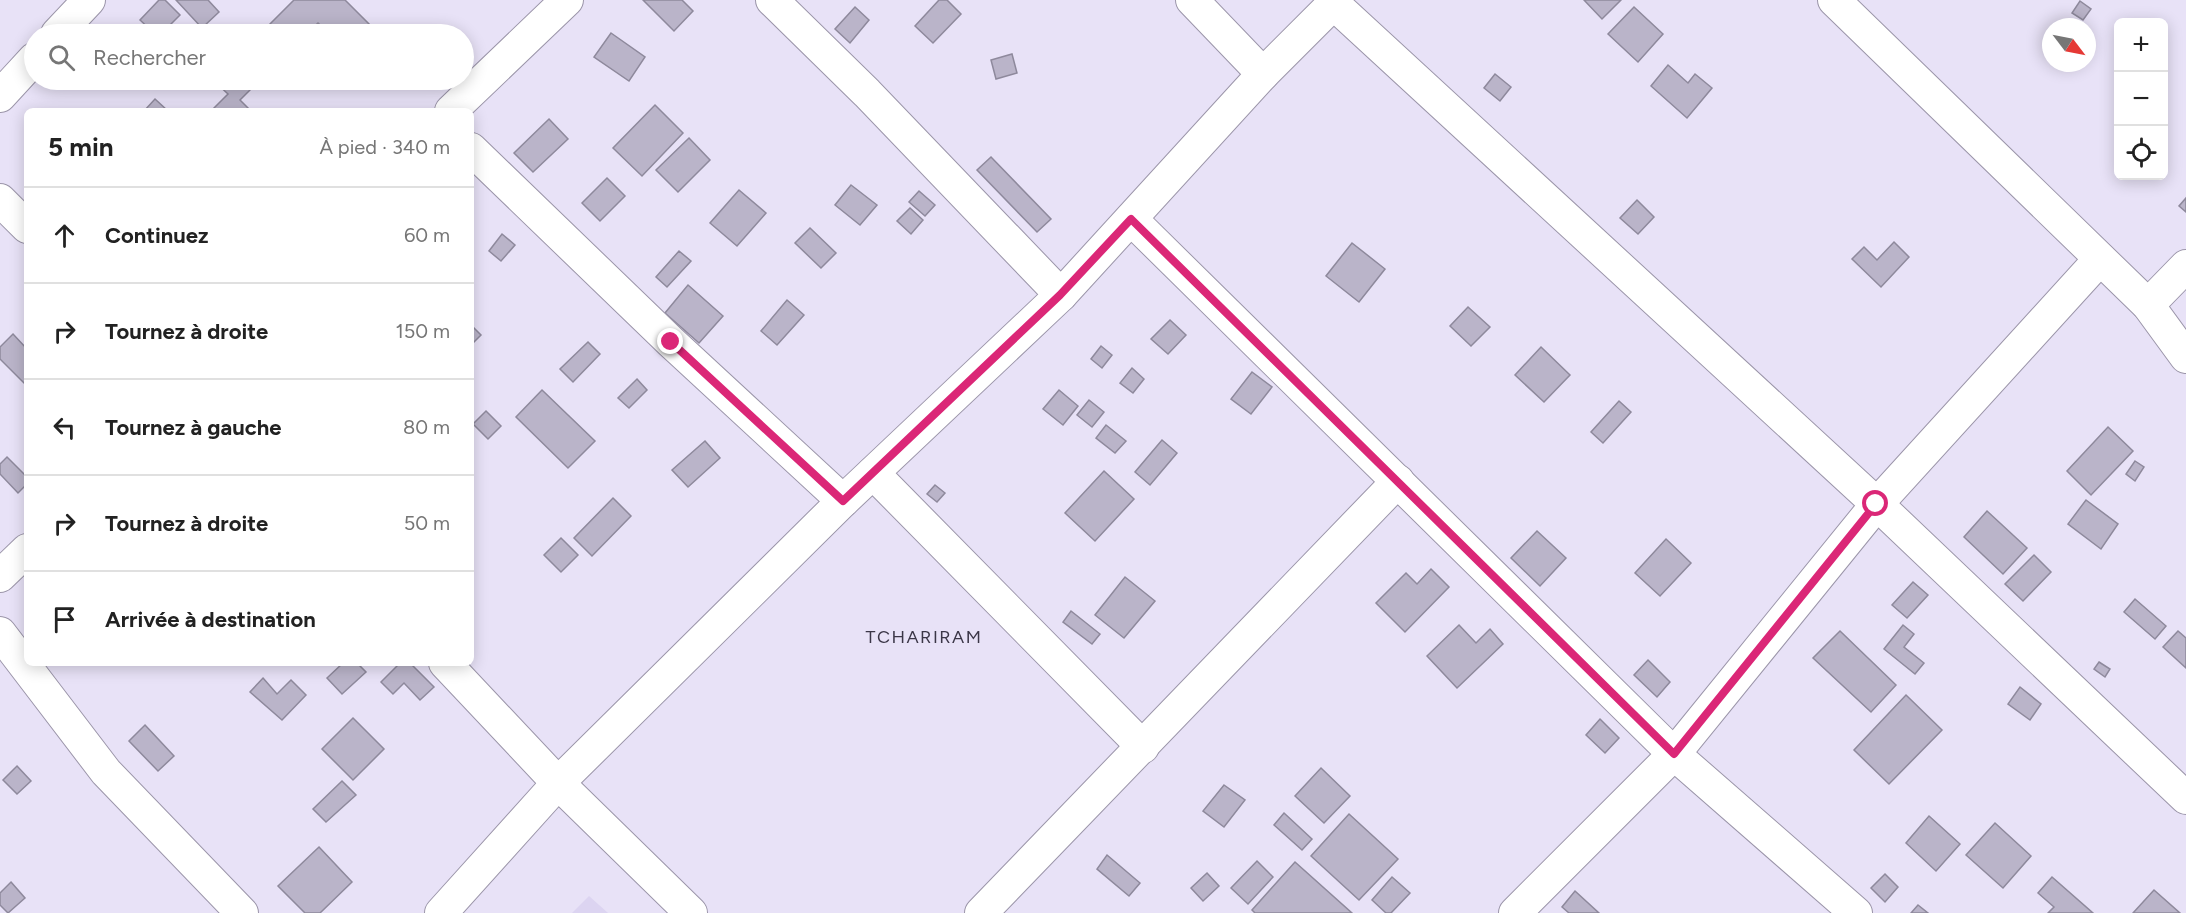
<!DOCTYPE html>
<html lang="fr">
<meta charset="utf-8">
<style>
body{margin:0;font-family:Figtree,sans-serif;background:#f6f6f6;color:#222}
.controls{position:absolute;right:18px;top:18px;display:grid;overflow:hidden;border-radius:9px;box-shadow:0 3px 15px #0003}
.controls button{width:54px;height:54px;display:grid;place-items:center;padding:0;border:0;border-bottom:2px solid #e0e0e0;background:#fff;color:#222;font:30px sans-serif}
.compass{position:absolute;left:2042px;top:18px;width:54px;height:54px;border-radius:50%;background:#fff;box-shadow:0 3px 15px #0003;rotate:122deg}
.stop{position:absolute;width:18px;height:18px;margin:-14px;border:4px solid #db2777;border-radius:50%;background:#fff}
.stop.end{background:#db2777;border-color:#fff;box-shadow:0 2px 6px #0008}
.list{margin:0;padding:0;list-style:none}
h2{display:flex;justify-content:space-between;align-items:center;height:78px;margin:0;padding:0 24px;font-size:26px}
h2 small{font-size:20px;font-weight:400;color:#767676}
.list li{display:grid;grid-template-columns:39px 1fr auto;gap:18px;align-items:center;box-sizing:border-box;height:96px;padding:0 24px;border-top:2px solid #e0e0e0}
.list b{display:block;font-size:22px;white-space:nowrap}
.list em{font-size:20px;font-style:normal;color:#767676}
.icon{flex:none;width:33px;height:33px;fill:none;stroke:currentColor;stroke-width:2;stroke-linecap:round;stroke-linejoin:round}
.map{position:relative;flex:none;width:2186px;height:913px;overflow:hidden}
.search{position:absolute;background:#fff;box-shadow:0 3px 15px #0003;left:24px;top:24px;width:450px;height:66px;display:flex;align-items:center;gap:15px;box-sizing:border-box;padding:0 21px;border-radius:33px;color:#767676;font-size:22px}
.panel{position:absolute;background:#fff;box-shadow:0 3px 15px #0003;left:24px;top:108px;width:450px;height:558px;border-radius:9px}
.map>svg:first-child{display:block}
.built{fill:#dcd4f1}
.building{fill:#bab4c9;stroke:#8e899c;stroke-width:1.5}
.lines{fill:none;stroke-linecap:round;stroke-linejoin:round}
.street-casing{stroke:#9b95a9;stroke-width:34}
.street{stroke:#fff;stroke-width:32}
.route{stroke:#db2777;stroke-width:8}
.labels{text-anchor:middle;stroke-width:6;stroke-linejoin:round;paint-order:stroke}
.neighbourhood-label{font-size:18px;letter-spacing:1.5px;fill:#3b3647;stroke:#e8e2f7}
</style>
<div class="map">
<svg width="2186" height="913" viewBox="0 0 2186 913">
<rect width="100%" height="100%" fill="#e8e2f7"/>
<path class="built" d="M 589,896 L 608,913 L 572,913 Z"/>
<g class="building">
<path d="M 159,0 L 165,0 L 180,15 L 161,34 L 155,34 L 140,20 Z"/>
<path d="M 176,0 L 208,0 L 219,12 L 202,28 Z"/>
<path d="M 294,0 L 345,0 L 375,30 L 370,34 L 330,34 L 318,23 L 306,34 L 281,34 L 270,24 Z"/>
<path d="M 643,0 L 682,0 L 693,11 L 674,31 Z"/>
<path d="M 939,0 L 947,0 L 961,14 L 933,43 L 915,26 Z"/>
<path d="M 1584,0 L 1621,0 L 1602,19 Z"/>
<path d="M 2080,1 L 2091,9 L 2083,20 L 2072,13 Z"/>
<path d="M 855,7 L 869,20 L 850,43 L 835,29 Z"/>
<path d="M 1634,7 L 1663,34 L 1638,62 L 1608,34 Z"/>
<path d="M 611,33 L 645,57 L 629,81 L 594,57 Z"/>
<path d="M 1012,54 L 1017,73 L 996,79 L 991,60 Z"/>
<path d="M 1668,65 L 1688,83 L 1695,74 L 1712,88 L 1687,118 L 1651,86 Z"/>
<path d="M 1495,74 L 1511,87 L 1500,101 L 1484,88 Z"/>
<path d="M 213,80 L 260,80 L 240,100 L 251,111 L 211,111 L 228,94 Z"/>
<path d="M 155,99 L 168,111 L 144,111 Z"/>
<path d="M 655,105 L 683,133 L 642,176 L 613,148 Z"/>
<path d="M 549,119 L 568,139 L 533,172 L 514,153 Z"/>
<path d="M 689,138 L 710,160 L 678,192 L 656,170 Z"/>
<path d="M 991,157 L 1051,219 L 1037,232 L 977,170 Z"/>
<path d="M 607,178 L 625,196 L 600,221 L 582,203 Z"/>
<path d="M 851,185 L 877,205 L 860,225 L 835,205 Z"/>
<path d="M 739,190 L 766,213 L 737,246 L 710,223 Z"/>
<path d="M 919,191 L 935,205 L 925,216 L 909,202 Z"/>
<path d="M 2186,198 L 2186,212 L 2179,206 Z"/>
<path d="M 1637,200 L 1654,217 L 1638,234 L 1620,218 Z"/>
<path d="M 910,208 L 923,220 L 911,234 L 897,221 Z"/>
<path d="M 810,228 L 836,253 L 821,268 L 795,243 Z"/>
<path d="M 502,234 L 515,245 L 501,261 L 489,251 Z"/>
<path d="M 1894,242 L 1909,257 L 1881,287 L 1852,259 L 1864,247 L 1877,260 Z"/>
<path d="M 1352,243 L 1385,269 L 1359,302 L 1326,276 Z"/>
<path d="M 679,251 L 691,261 L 667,287 L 656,277 Z"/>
<path d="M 688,285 L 723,316 L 699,343 L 665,313 Z"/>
<path d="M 787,300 L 804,315 L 777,345 L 761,331 Z"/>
<path d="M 1468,307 L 1490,327 L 1471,346 L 1450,326 Z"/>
<path d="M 1170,320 L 1186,335 L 1168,354 L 1151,339 Z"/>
<path d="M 471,325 L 481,335 L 471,345 Z"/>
<path d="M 13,334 L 27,349 L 27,386 L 0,359 L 0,347 Z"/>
<path d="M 588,342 L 600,354 L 573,382 L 560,369 Z"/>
<path d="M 1101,346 L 1112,355 L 1102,368 L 1091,359 Z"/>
<path d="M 1541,347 L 1570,375 L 1544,402 L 1515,375 Z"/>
<path d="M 1132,368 L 1144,379 L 1133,393 L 1120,383 Z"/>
<path d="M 1252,372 L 1272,387 L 1251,414 L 1231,399 Z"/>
<path d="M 637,379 L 647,390 L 629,408 L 618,398 Z"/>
<path d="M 542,390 L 595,441 L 568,468 L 516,417 Z"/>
<path d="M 1059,390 L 1078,406 L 1063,425 L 1043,409 Z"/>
<path d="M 1089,400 L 1104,412 L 1092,427 L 1077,415 Z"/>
<path d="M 1619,401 L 1631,412 L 1603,443 L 1591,432 Z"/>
<path d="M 486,411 L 501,426 L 488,439 L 473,424 Z"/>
<path d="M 1106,425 L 1126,441 L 1115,453 L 1096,438 Z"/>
<path d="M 2108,427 L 2133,451 L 2091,495 L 2067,471 Z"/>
<path d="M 1162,440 L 1177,453 L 1150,485 L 1135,472 Z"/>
<path d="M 705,441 L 720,458 L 688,487 L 672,470 Z"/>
<path d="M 7,457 L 27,477 L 27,484 L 18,493 L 0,474 L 0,464 Z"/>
<path d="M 2135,461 L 2144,467 L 2135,481 L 2126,474 Z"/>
<path d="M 1104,471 L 1134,499 L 1095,541 L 1065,513 Z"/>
<path d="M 935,485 L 945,493 L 937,502 L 927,494 Z"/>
<path d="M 613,498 L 631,516 L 592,556 L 574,538 Z"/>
<path d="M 2086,500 L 2118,524 L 2101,549 L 2068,524 Z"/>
<path d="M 1987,511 L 2027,548 L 2003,574 L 1964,537 Z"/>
<path d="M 1537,531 L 1566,558 L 1540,586 L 1511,558 Z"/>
<path d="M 561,538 L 578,555 L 561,572 L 544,555 Z"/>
<path d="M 1666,539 L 1691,563 L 1660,596 L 1635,573 Z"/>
<path d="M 2034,555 L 2051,572 L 2023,601 L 2005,584 Z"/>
<path d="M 1431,569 L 1449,587 L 1405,632 L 1376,603 L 1406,573 L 1417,584 Z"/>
<path d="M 1125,577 L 1155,601 L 1124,638 L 1095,615 Z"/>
<path d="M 1913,582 L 1928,595 L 1907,618 L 1892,605 Z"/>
<path d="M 2135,599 L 2166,626 L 2155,639 L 2124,612 Z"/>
<path d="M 1071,611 L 1100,634 L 1092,644 L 1063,622 Z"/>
<path d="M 1459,625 L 1476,643 L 1490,629 L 1503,644 L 1457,688 L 1427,656 Z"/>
<path d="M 1903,625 L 1914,634 L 1904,647 L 1924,663 L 1915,674 L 1884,649 Z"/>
<path d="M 1840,631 L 1896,685 L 1871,712 L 1813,658 Z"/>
<path d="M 2178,631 L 2186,638 L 2186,668 L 2163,647 Z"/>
<path d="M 1648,660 L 1670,682 L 1657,697 L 1634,675 Z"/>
<path d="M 2099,662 L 2110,669 L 2105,677 L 2094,669 Z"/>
<path d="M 343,663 L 357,663 L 366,672 L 342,694 L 327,678 Z"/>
<path d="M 400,663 L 410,663 L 434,687 L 420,700 L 404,683 L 393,694 L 381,682 Z"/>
<path d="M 263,678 L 277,694 L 291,680 L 306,695 L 282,720 L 250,692 Z"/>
<path d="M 2020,687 L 2041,704 L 2030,720 L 2008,704 Z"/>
<path d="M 1906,695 L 1942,730 L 1889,784 L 1854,750 Z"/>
<path d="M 353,718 L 384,749 L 353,780 L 322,749 Z"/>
<path d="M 1600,719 L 1619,738 L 1605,753 L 1586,735 Z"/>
<path d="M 145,725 L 174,756 L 158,771 L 129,741 Z"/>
<path d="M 17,766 L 31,781 L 17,794 L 3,780 Z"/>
<path d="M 1321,768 L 1350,796 L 1324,823 L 1295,796 Z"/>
<path d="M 342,781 L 356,795 L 326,822 L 313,809 Z"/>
<path d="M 1224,785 L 1245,800 L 1224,827 L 1203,811 Z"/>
<path d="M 1284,813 L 1312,839 L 1302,850 L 1274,825 Z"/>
<path d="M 1349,814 L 1398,859 L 1359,900 L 1311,856 Z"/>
<path d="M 1929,816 L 1960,844 L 1936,871 L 1906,843 Z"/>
<path d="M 1995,823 L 2031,856 L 2003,888 L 1966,855 Z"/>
<path d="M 319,847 L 352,882 L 320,913 L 305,913 L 278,886 Z"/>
<path d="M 1107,855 L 1140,883 L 1129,896 L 1097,869 Z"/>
<path d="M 1257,861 L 1273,877 L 1248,904 L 1231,888 Z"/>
<path d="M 1295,862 L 1352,913 L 1255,913 L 1252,910 Z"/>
<path d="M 1207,873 L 1219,886 L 1203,901 L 1191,888 Z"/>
<path d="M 1885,874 L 1898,887 L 1885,902 L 1871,888 Z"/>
<path d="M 1392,877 L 1410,893 L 1391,913 L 1386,913 L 1372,900 Z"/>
<path d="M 2052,877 L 2093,913 L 2048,913 L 2054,907 L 2038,893 Z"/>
<path d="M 11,882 L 25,898 L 8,913 L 0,905 L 0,893 Z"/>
<path d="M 2154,890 L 2180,913 L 2133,913 Z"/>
<path d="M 1575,891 L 1599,913 L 1569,913 L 1562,907 Z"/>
<path d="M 1918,905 L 1928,913 L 1911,913 Z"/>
</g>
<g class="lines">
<defs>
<g id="street">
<path d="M 772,0 L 867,93 L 1061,295"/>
<path d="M 1192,0 L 1263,74"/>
<path d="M 1834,0 L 2148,305 L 2186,357"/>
<path d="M 1334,4 L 1877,504 L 2186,798"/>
<path d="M 57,34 L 89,0"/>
<path d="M 0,96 L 34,59"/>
<path d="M 451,111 L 567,0"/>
<path d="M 471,149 L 671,342 L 843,501"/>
<path d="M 0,200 L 27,227"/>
<path d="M 1131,219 L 1674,754 L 1856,913"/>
<path d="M 2148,305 L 2186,266"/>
<path d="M 873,473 L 1143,747"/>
<path d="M 0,576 L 27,550"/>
<path d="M 0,633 L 106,772 L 242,913"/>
<path d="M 445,663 L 558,783 L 691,913"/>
<path d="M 441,913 L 558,783 L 843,501 L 1061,295 L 1263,74 L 1337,0"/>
<path d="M 981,913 L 1398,481"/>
<path d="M 1515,913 L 1674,754 L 1877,504 L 2100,259"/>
</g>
</defs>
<use href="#street" class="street-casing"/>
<use href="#street" class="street"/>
</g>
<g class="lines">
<path class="route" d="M 671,342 L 843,501 L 1060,295 L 1131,219 L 1674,754 L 1876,504"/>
</g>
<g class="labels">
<g class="neighbourhood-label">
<text x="924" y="643">TCHARIRAM</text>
</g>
</g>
</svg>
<div class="controls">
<button>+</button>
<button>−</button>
<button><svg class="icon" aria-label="locate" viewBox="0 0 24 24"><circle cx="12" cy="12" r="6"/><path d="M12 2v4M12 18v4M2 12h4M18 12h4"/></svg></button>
</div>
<svg class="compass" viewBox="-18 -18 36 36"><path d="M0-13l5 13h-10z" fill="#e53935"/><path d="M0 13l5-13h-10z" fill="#767676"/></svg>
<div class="stop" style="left:1876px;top:504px"></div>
<div class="stop end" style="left:671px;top:342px"></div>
<div class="search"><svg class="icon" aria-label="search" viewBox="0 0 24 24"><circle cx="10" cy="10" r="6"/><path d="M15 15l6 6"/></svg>Rechercher</div>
<section class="panel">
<h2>5 min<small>À pied · 340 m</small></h2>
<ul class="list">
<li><svg class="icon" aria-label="ahead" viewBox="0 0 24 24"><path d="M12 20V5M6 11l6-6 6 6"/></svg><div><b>Continuez</b></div><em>60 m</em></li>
<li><svg class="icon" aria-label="right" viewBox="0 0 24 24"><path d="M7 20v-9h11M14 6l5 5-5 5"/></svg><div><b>Tournez à droite</b></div><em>150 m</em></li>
<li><svg class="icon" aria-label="left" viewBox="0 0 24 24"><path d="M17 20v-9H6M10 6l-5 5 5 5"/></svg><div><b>Tournez à gauche</b></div><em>80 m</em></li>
<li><svg class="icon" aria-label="right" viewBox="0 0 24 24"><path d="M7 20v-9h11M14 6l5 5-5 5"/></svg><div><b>Tournez à droite</b></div><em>50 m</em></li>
<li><svg class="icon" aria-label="arrive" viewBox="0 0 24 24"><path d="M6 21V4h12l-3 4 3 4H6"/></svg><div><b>Arrivée à destination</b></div></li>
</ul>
</section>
</div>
